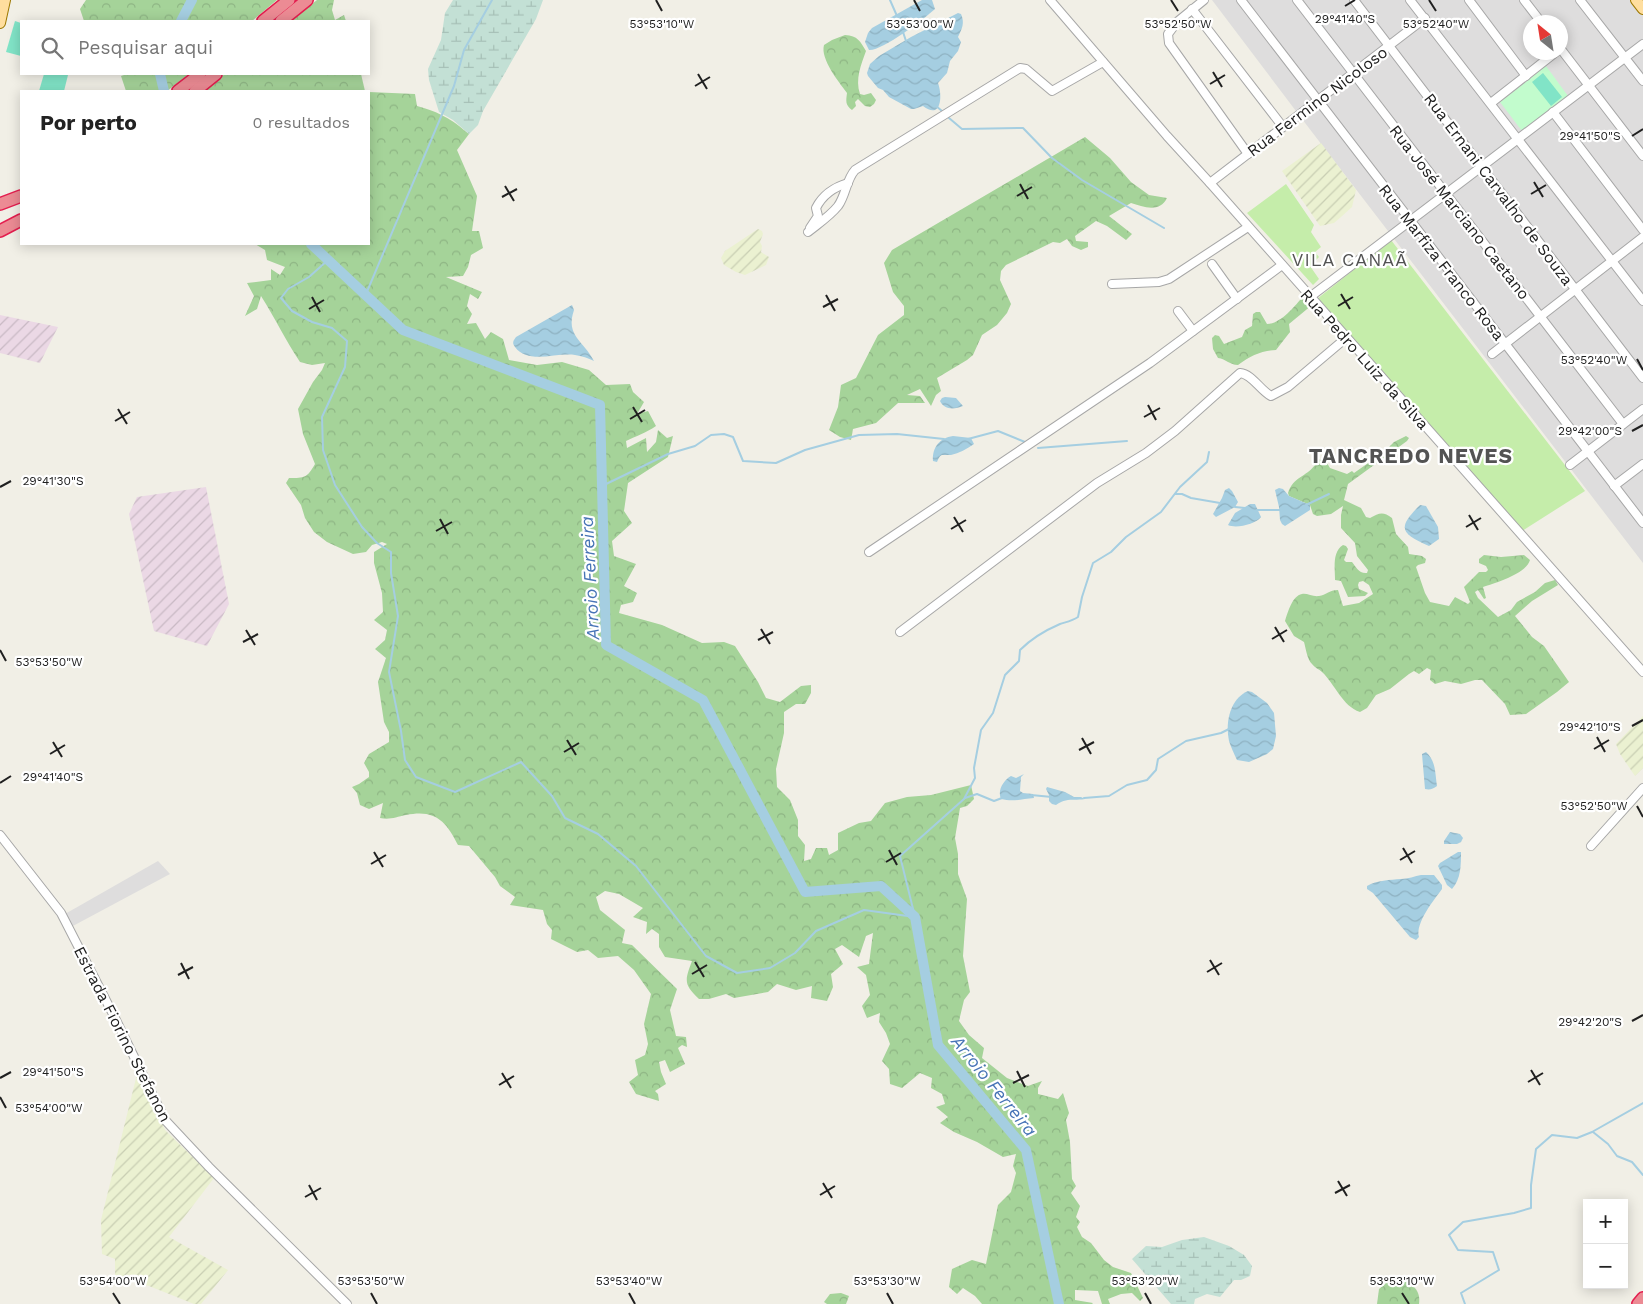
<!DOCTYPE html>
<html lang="pt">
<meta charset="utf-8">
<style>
body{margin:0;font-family:"Work Sans",sans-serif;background:#f6f6f6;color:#222}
.controls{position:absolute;right:15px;bottom:15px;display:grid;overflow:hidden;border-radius:0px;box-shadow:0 2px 12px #0003}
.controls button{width:45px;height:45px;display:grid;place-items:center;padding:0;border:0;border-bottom:1px solid #e0e0e0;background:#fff;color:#222;font:25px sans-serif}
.compass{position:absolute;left:1523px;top:15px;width:45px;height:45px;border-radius:50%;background:#fff;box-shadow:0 2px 12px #0003;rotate:330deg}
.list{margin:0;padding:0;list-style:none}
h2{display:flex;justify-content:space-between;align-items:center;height:65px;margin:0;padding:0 20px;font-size:21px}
h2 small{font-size:16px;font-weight:400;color:#767676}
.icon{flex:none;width:28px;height:28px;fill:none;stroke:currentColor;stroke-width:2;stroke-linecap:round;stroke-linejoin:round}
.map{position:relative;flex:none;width:1643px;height:1304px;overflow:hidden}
.search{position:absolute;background:#fff;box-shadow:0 2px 12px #0003;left:20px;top:20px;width:350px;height:55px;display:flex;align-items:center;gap:12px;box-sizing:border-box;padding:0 18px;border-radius:0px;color:#767676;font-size:19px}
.panel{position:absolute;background:#fff;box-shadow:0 2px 12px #0003;left:20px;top:90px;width:350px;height:155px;border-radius:0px}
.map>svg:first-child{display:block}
.residential{fill:#dedddd;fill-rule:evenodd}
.industrial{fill:url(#industrial-furrows)}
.farmland{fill:url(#farmland-furrows)}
.grass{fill:#c5edaa}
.forest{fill:url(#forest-crowns)}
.wetland{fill:url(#wetland-marsh)}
.park{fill:#c2fccd}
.pitch{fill:#81e4c7}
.water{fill:url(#water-waves)}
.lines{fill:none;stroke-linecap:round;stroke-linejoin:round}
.stream{stroke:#a5cee1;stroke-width:2}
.river{stroke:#a5cee1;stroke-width:10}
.minor-casing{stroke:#a7a7a7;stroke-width:10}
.major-casing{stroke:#9d7800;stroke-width:12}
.highway-casing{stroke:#e41e4f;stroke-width:14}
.minor{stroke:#fff;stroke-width:8}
.major{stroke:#ffde9e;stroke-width:10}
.highway{stroke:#ec8b94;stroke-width:11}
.ticks{fill:none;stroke:#202020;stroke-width:2}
.labels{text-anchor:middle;stroke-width:4.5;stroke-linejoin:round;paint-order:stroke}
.street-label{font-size:16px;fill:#202020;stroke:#fff}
.neighbourhood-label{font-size:18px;letter-spacing:1px;fill:#535353;stroke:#fff}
.water-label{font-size:18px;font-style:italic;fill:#4774b6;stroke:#fff}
.district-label{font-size:21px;font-weight:bold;letter-spacing:1px;fill:#535353;stroke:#fff}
.ticks-label{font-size:12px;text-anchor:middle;fill:#202020;stroke:#fff;stroke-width:4.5;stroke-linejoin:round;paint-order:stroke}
</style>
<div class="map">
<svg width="1643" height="1304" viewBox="0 0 1643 1304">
<defs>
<pattern id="industrial-furrows" width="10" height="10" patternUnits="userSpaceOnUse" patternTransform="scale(1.25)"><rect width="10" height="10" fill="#ebd8e5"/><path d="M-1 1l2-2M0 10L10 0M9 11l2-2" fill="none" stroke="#c9b9c4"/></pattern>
<pattern id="farmland-furrows" width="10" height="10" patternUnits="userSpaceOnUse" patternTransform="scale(1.25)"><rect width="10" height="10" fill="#ebf1d1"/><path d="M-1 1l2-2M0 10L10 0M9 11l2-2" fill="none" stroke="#c9ceb3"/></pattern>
<pattern id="forest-crowns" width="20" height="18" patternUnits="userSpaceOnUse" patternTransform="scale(1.25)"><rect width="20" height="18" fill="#a5d399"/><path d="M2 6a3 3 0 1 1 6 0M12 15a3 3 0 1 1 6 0" fill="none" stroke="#8eb584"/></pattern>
<pattern id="wetland-marsh" width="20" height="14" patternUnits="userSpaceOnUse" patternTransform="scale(1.25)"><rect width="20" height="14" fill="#c3e0d5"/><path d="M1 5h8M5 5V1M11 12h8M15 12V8" fill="none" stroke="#a7c0b7"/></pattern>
<pattern id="water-waves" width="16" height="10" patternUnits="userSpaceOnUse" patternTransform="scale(1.25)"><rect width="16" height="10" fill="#a5cee1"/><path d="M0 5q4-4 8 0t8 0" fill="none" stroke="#8eb1c1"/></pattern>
</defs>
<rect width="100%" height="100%" fill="#f1efe6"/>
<g class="residential">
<path d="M 1212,0 L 1643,0 L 1643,563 L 1302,119 ZM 1530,22 L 1560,22 L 1560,52 L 1530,52 Z"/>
<path d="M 158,861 L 170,874 L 71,927 L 65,914 Z"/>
</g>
<g class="industrial">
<path d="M 0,315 L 58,327 L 40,363 L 0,353 Z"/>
<path d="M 206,487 L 229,604 L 207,646 L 154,631 L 129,514 L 137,497 Z"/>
</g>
<g class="farmland">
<path d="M 1321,143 L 1356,190 L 1352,207 L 1341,217 L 1334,223 L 1320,226 L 1282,171 Z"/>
<path d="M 758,229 L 762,231 L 763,234 L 760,242 L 762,246 L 761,252 L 769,257 L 766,265 L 745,275 L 736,272 L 724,265 L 721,258 L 725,251 Z"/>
<path d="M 1643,716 L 1643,768 L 1635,776 L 1620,754 L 1616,744 Z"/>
<path d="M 138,1070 L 165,1130 L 214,1178 L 169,1237 L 228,1270 L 201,1304 L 194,1304 L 149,1286 L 115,1276 L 115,1259 L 102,1254 L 101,1220 Z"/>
</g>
<g class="grass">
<path d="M 1286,184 L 1314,225 L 1311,232 L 1321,247 L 1315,252 L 1319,257 L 1310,266 L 1319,279 L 1313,285 L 1247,213 Z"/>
<path d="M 1391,240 L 1585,491 L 1522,531 L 1317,299 Z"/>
</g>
<g class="forest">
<path d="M 86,0 L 277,0 L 252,21 L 84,21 L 80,9 Z"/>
<path d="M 317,0 L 334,0 L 332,10 L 335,20 L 344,15 L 346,21 L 291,21 Z"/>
<path d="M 845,35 C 858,36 860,41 866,51 C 861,65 855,79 860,94 L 864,95 L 871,93 L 876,100 L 874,104 L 870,107 L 865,106 L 858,99 L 855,102 L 856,106 L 852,110 C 845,105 846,101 847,93 C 839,82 820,59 824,45 L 832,40 Z"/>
<path d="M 127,74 L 189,74 L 167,91 L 126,91 L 121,76 Z"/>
<path d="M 225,74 L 361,74 L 365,91 L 203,91 Z"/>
<path d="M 369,92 L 415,94 L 417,106 C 441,113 450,118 469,134 L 457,150 L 477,196 L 472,231 L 479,231 L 483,248 L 471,255 L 468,267 L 463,276 L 446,277 L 482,292 L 478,299 L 470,294 L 467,306 L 472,314 L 467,324 L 476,323 L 485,339 L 491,332 L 503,339 L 509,360 L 537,365 L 562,362 L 589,370 L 606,385 L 630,384 L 633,392 L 644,402 L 637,414 L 648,411 L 656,426 C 646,433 636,436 626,441 L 627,448 L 646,438 L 647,452 L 656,442 L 658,430 L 667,438 L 673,436 L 668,457 L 628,483 L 624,511 L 632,523 L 612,541 L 614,556 L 636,564 L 624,586 L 637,593 L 633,602 L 621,605 L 619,613 L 662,625 L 702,643 L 724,642 L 735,646 L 758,682 L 766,698 L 780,702 L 801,686 L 811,685 L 811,693 L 805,704 L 796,704 L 784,712 L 784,733 L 776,769 L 777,787 L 790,800 L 798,820 L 798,836 L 805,845 L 804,861 L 811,859 L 816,848 L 827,848 L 829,855 L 838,850 L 838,833 L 859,823 L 871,821 L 885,803 L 907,797 L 931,795 L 971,785 L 974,799 L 967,806 L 960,808 L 955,838 L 958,854 L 958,874 L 967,899 L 963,956 L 970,992 L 964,1000 L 959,1021 L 969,1035 L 984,1048 L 982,1058 L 1007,1078 L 1028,1086 L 1042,1081 L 1038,1088 L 1038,1094 L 1058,1099 L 1063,1093 L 1069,1113 L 1066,1120 L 1070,1142 L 1072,1179 L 1076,1186 L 1071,1193 L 1080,1206 L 1076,1217 L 1080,1222 L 1077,1227 L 1082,1237 L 1091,1243 L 1104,1260 L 1113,1267 L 1131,1273 L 1143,1298 L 1140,1301 L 1132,1293 L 1121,1294 L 1108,1299 L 1110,1304 L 1102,1304 L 1098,1291 L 1075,1290 L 1075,1300 L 1093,1303 L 1092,1304 L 982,1304 L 975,1296 L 963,1288 L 957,1294 L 949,1287 L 952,1269 L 972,1260 L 986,1264 L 998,1205 L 1011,1192 L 1016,1173 L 1013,1166 L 1016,1154 L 1003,1157 L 977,1142 L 954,1132 L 940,1123 L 948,1117 L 936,1107 L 945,1104 L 942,1094 L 931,1088 L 932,1078 L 920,1073 L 902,1088 L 890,1084 L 889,1069 L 882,1061 L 890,1044 L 886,1033 L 879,1022 L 880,1013 L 867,1018 L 862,1006 L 870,995 L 866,975 L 857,967 L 869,964 L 873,933 L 866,936 L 859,957 L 842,945 L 835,949 L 843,964 L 831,974 L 833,987 L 827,1001 L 811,998 L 812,986 L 796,990 L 777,984 L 768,992 L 734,998 L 726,994 L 709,999 L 699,999 C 683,984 685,980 692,961 L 665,957 L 659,947 L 659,934 L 652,929 L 646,934 L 647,922 L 633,917 L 643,908 L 619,894 L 605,891 L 596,897 L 600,910 L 625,930 L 622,943 L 632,945 L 677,989 L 670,1010 L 676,1036 L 686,1037 L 687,1047 L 682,1045 L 678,1048 L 685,1064 L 670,1072 L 665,1060 L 659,1062 L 661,1072 L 666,1084 L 655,1091 L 658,1094 L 659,1101 L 636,1094 L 629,1082 L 638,1075 L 635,1060 L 645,1055 L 648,1044 L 644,1024 L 651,994 L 634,970 L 618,956 L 598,958 L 588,950 L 577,952 L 551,939 L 552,930 L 547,924 L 543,910 L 510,905 L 515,897 L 500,886 L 495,877 L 469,846 L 458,845 C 446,821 435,809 406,815 C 396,817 390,820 380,818 L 383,803 L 369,809 L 360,805 L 357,793 L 352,787 L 359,784 L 369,777 L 369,772 L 364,763 L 369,754 L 389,742 L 389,732 L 384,722 L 378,682 L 386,658 L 375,649 L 385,640 L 387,630 L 374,620 L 383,612 L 382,593 L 374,563 L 374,552 L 387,544 L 382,542 L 372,545 L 366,552 L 353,554 L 327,542 L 314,532 L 305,518 L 301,505 L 286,483 L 289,478 C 305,478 307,478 315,464 L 303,434 L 298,409 L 313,382 L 322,370 L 325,363 L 312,365 L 300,362 C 286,341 275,318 261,296 L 257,309 L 245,316 L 254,296 L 247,283 L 271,280 L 271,269 L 280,275 L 285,267 L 267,260 L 265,250 L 255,244 L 369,244 Z"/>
<path d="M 1085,137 L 1110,158 L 1131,182 L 1149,195 L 1167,198 C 1160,213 1143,207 1131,203 L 1109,216 L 1132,234 L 1126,240 L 1107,226 L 1096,221 L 1075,236 L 1076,241 L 1088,242 L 1088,247 L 1081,250 L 1072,246 L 1067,239 L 1060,243 L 1053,242 L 1006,265 L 1001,271 L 1000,280 L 1011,304 L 1007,313 L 997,325 L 982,335 L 973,355 L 967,360 L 937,378 L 941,391 L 936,395 L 931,406 L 920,389 L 907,395 L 920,396 L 925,403 L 898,403 L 876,423 L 853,429 L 851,440 L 840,437 L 829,430 L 838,407 L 841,385 L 856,378 L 878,335 L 904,315 L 904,306 L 893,292 L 884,263 L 892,250 Z"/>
<path d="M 1306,298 L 1312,305 L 1289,324 L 1290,332 L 1276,350 C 1260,351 1251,356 1238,365 C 1230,365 1226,359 1218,358 L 1213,349 L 1212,338 L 1215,335 L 1219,336 L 1224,344 L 1242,337 L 1245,330 L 1252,326 L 1253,314 L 1256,312 L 1260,312 L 1267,324 C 1280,324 1293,308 1301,299 Z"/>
<path d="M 1406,436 L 1409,438 L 1407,441 L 1348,484 L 1344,500 L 1361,508 L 1366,517 L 1370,518 C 1379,513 1383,511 1392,518 L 1396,534 L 1408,547 L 1409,554 L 1422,556 L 1426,559 L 1425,563 L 1418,565 L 1416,567 L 1425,593 L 1430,602 L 1449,606 L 1455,597 L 1468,604 L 1470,602 L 1464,587 L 1479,572 L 1486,572 L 1488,570 L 1486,566 L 1479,563 L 1479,559 L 1484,555 L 1501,557 L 1524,555 L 1530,560 C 1526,574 1496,583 1483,587 L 1486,598 L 1484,599 L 1478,590 L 1475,592 L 1478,598 L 1498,617 L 1511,610 L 1517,602 L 1535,592 L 1545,583 L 1555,580 L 1558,585 L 1532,601 L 1515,616 L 1532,637 L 1544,646 L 1569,682 L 1557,692 L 1526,714 L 1510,715 L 1505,704 L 1482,680 L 1475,680 L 1461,684 L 1445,681 L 1435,684 L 1430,680 L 1431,670 L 1427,668 L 1419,674 L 1414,671 L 1409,674 L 1390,689 L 1376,695 L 1367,708 L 1360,712 C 1342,706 1335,684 1322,672 C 1319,669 1315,668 1312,664 C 1307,659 1306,649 1304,642 L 1294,636 L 1285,621 C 1288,612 1292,596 1302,594 C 1307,593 1313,597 1319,596 C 1326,595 1329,590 1338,590 L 1343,606 L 1359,603 L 1373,594 L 1369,585 L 1363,581 L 1359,582 L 1358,585 L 1359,589 L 1368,593 L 1365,596 L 1348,597 L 1341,581 L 1335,580 C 1335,568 1332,552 1343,545 L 1346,546 L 1348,549 L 1344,560 L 1346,562 L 1352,562 C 1356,567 1359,574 1367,573 L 1368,570 L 1357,556 L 1355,543 L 1341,528 L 1341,515 L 1343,506 L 1331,514 L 1317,516 L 1313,514 L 1310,505 L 1289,496 L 1288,493 C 1293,477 1306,477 1315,465 L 1312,459 L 1315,457 L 1327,463 L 1330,468 L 1347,474 L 1352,471 L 1354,473 L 1384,452 L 1394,442 Z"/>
<path d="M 1400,1278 C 1412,1283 1421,1290 1419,1304 L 1377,1304 L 1379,1289 L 1391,1279 Z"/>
<path d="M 841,1293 L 849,1296 L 846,1304 L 827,1304 L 824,1302 L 830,1294 Z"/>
</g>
<g class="wetland">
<path d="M 453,0 L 543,0 L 536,19 L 483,111 L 478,125 L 469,134 L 453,120 L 439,112 L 429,80 L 428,69 L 441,40 L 445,13 Z"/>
<path d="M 1204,1237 L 1229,1246 L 1244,1255 L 1252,1266 L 1250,1276 L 1241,1280 L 1234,1280 L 1220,1297 L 1207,1294 L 1195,1299 L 1194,1304 L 1171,1304 L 1132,1259 L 1146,1246 L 1162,1247 L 1182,1240 Z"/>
</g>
<path class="park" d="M 1546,66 L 1568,96 L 1522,131 L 1500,102 Z"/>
<g class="pitch">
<path d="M 15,21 L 21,23 L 21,56 L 6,52 Z"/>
<path d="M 1543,73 L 1562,97 L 1551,106 L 1532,82 Z"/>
<path d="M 44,74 L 68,75 L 64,91 L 39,91 Z"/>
</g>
<g class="water">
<path d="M 922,0 L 932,0 L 935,9 C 924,19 882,51 869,50 L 865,42 L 868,33 L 872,28 Z"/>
<path d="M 958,13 L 961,14 C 965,23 962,29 958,37 L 961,42 L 958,51 L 950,61 L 947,73 L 938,83 C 943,97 941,120 923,106 L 914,109 L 911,109 L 889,97 L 883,90 L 878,88 L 868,76 L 867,73 L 870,64 L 879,56 L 911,37 Z"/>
<path d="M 572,305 L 574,310 C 565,336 584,341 594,361 C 588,358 582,356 575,355 C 557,352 528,365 515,347 C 512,343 513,341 516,337 Z"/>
<path d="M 945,397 L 956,398 L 963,406 C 955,409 945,411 940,401 L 942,398 Z"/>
<path d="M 953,436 L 971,438 L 974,444 C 967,449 959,453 951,455 C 950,455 943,455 942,455 C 939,456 938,460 937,462 L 933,461 C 932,447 940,438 953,436 Z"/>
<path d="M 1229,488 L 1232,491 L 1238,502 L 1235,507 L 1216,517 L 1213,514 L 1222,498 L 1225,490 Z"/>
<path d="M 1279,488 L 1283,489 L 1289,496 L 1310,505 L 1310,510 L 1285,526 L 1282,524 L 1280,520 L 1279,507 L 1275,490 Z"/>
<path d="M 1250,504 L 1255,504 L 1261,517 C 1256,524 1236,529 1228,525 L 1235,513 Z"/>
<path d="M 1420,505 L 1426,506 L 1438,527 L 1439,539 L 1429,546 C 1400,533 1397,528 1420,505 Z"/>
<path d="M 1248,691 L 1252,692 L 1267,703 L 1274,713 L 1276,736 L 1273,749 L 1267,754 L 1249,762 L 1237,760 C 1234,754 1231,747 1229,741 C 1225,722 1230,699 1248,691 Z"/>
<path d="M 1426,752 C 1436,761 1435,773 1437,786 C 1433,789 1430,790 1425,789 L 1422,754 Z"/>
<path d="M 1024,774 L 1021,777 L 1020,791 L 1023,793 L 1033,794 L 1034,798 C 1022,799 1013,802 1001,799 C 997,790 1004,780 1011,776 L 1016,778 Z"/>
<path d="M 1047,787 L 1065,792 L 1074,797 L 1081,797 L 1085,799 C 1073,801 1067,797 1056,805 L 1052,804 L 1049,801 L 1049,795 L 1046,789 Z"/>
<path d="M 1450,832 L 1460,834 L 1463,838 L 1461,842 L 1457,844 L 1444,844 L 1444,841 Z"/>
<path d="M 1458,852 L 1461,852 C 1461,865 1461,879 1452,889 L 1447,885 L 1438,866 L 1440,863 Z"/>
<path d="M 1421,875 L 1434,875 L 1442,885 L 1442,889 C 1434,900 1415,923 1419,937 L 1416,940 L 1410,937 L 1373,893 L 1367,889 L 1367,886 C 1377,880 1390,880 1401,879 C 1408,879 1415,876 1421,875 Z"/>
</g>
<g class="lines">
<g class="stream">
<path d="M 890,0 L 897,16"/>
<path d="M 903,32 L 906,41"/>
<path d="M 936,106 L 942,111"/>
<path d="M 949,118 L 962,129 L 1023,128 L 1052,158 L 1082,180 L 1164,228"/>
<path d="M 328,260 L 309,277 L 288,289 L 281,298 L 292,311 L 312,322 L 332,328 L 347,341 L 345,367 L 322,417 L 323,450 L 335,485 L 362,527 L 377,543 L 391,552 L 391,573 L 398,616 L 389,672 L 401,731 L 405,760 L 416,777 L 455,792 L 521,762 L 552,796 L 565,818 L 598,834 L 636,866 L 706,956 L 737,973 L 770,968 L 795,953 L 816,931 L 864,910 L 915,917 L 900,856 L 964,799 L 975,778 L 974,768 L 981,730 L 993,713 L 1005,675 L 1019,661 L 1020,650 C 1030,640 1046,630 1060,624 C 1066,622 1072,621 1078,617 L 1082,597 L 1093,563 L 1111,552 L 1126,537 L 1161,512 L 1180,487 L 1207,462 L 1209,452"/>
<path d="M 366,294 L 454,86 L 464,50 L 492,0"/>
<path d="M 968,439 L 998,431 L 1025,442"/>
<path d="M 1038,448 L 1127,441"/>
<path d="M 602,486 L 668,454 L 695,446 L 711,435 L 724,434 L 733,437 L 743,461 L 776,463 L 805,450 L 859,435 L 897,434 L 944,439"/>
<path d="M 1175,494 L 1182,494 L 1191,498 L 1220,503"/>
<path d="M 1306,505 L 1329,494"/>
<path d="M 1235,507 L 1245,508"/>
<path d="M 1257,510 L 1280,510"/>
<path d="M 1031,795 L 1052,797"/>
<path d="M 965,798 L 977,794 L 994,801 L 1002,798"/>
<path d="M 1084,798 L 1109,796 L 1127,785 L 1147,780 L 1156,770 L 1158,759 L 1186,741 L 1221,733 L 1229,729"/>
<path d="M 1593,1132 L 1608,1144 L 1617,1156 L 1632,1162 L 1643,1175"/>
<path d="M 1465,1304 L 1461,1293 L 1499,1270 L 1493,1252 L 1458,1250 L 1449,1235 L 1463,1222 L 1514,1213 L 1531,1208 L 1531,1185 L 1536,1149 L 1552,1135 L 1577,1138 L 1592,1132 L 1643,1103"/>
</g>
<g class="river">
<path d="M 181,21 L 192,0"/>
<path d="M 160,74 L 164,91"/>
<path d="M 311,244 L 403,330 L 600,405 L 606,645 L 703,700 L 805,892 L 881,886 L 915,917 L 938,1045 L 1026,1150 L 1059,1304"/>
</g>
<defs>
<g id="minor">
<path d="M 1050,0 L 1167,136 L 1210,183 L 1643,672"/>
<path d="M 1204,0 L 1177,22 L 1168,34 L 1169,43 L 1248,154"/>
<path d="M 1241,0 L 1643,523"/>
<path d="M 1297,0 L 1623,424"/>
<path d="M 1354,0 L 1643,378"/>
<path d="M 1410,0 L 1643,301"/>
<path d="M 1469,0 L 1526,76"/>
<path d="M 1524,0 L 1541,22"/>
<path d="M 1580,0 L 1643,81"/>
<path d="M 1192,9 L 1283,127"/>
<path d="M 1560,48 L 1643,156"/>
<path d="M 1491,103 L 1556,52"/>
<path d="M 1553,112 L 1643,230"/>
<path d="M 1210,183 L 1425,18"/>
<path d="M 810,228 L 818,216 L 816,208 C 822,196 834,187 848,183"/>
<path d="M 808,232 C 818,224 830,216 838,206 C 846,195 846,180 855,170 L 1020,68 L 1026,69 L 1052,91 L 1103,62"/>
<path d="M 1212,264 L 1237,299"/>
<path d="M 1112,284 L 1159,282 L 1169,279 L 1248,227"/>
<path d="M 1310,297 L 1643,44"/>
<path d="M 1178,311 L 1193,331"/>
<path d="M 1492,354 L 1643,237"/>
<path d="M 1570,465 L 1643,409"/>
<path d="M 1614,486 L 1643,464"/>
<path d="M 869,552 L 1150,363 L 1282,265"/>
<path d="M 900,632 L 1097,483 L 1146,453 L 1175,431 L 1240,373 C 1252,374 1260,390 1271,396 L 1288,387 L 1346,338"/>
<path d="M 0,835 L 61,913 L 114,1016 L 165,1120 L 209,1167 L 347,1304"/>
<path d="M 1591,846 L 1643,788"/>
</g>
<g id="major">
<path d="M 1636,0 L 1643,9"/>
<path d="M 0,23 L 5,0"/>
</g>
<g id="highway">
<path d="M 263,21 L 289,0"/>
<path d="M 281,21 L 307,0"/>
<path d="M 178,91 L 200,74"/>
<path d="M 195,91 L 216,74"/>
<path d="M 0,204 L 21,196"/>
<path d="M 0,231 L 21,220"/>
<path d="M 1638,1304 L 1643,1298"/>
</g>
</defs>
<use href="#minor" class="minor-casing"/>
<use href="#major" class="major-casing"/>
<use href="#highway" class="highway-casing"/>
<use href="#minor" class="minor"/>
<use href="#major" class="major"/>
<use href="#highway" class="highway"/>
</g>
<path class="ticks" d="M 656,0 L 662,11M 914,0 L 920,11M 1171,0 L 1178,11M 1429,0 L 1436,11M 1345,6 L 1355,0M 1213,72 L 1222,87M 698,74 L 707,89M 1210,84 L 1225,75M 695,86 L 710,77M 1632,136 L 1643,129M 1534,182 L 1543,197M 1020,184 L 1028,199M 505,186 L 514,201M 1531,194 L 1546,185M 1017,196 L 1032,187M 502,197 L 517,189M 1341,294 L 1350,309M 826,295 L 835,311M 312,297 L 320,312M 1338,306 L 1353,297M 823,307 L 838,299M 309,309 L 324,300M 1637,359 L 1643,370M 1148,405 L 1156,420M 633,407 L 642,422M 118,409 L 127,424M 1144,417 L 1160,408M 630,419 L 645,410M 115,421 L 130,412M 1632,431 L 1643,425M 0,487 L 11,481M 1469,515 L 1478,530M 954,517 L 963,532M 440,519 L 448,534M 1466,527 L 1481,518M 951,529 L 966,520M 436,531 L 452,522M 1275,627 L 1284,642M 761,629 L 770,644M 246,630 L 255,645M 1272,639 L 1287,630M 758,640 L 773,632M 243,642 L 258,634M 0,650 L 6,661M 1632,726 L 1643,720M 1597,737 L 1605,752M 1082,738 L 1091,754M 567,740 L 576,755M 53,742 L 62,757M 1594,749 L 1609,740M 1079,750 L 1094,742M 564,752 L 579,743M 50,754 L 65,745M 0,783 L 11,776M 1637,806 L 1643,817M 1403,848 L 1412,863M 889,850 L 897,865M 374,852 L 383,867M 1400,860 L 1415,851M 886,862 L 901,853M 371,864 L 386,855M 1210,960 L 1219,975M 695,962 L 704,977M 181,963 L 189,979M 1207,972 L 1222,963M 692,974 L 707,965M 178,975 L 193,967M 1632,1021 L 1643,1015M 1531,1070 L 1540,1085M 1017,1071 L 1025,1087M 502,1073 L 511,1088M 0,1078 L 11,1072M 1528,1082 L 1543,1073M 1013,1083 L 1029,1075M 499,1085 L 514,1076M 0,1097 L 6,1108M 1338,1181 L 1347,1196M 823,1183 L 832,1198M 309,1185 L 317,1200M 1335,1193 L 1350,1185M 820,1195 L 835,1186M 305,1197 L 321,1188M 113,1293 L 120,1304M 371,1293 L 377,1304M 629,1293 L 635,1304M 887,1293 L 893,1304M 1145,1293 L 1151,1304M 1402,1293 L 1409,1304"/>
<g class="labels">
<g class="street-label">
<text transform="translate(1317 101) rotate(-37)" y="6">Rua Fermino Nicoloso</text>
<text transform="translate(1499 189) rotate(53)" y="6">Rua Ernani Carvalho de Souza</text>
<text transform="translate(1460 212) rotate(52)" y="6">Rua José Marciano Caetano</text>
<text transform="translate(1442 262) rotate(52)" y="6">Rua Marfiza Franco Rosa</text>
<text transform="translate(1365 359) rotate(48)" y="6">Rua Pedro Luiz da Silva</text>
<text transform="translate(123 1034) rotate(63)" y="6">Estrada Fiorino Stefanon</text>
</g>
<g class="neighbourhood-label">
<text x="1350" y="266">VILA CANAÃ</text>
</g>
<g class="water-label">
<text transform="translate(590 578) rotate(-93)" y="6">Arroio Ferreira</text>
<text transform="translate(994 1086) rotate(51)" y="6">Arroio Ferreira</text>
</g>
<g class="district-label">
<text x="1411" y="463">TANCREDO NEVES</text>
</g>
</g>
<g class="ticks-label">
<text x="1345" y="23">29°41'40"S</text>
<text x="662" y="28">53°53'10"W</text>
<text x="1178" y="28">53°52'50"W</text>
<text x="1436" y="28">53°52'40"W</text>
<text x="920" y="28">53°53'00"W</text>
<text x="1590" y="140">29°41'50"S</text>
<text x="1594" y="364">53°52'40"W</text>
<text x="1590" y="435">29°42'00"S</text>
<text x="53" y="485">29°41'30"S</text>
<text x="49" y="666">53°53'50"W</text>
<text x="1590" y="731">29°42'10"S</text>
<text x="53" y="781">29°41'40"S</text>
<text x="1594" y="810">53°52'50"W</text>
<text x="1590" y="1026">29°42'20"S</text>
<text x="53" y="1076">29°41'50"S</text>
<text x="49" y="1112">53°54'00"W</text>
<text x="113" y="1285">53°54'00"W</text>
<text x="371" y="1285">53°53'50"W</text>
<text x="629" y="1285">53°53'40"W</text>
<text x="887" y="1285">53°53'30"W</text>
<text x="1145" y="1285">53°53'20"W</text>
<text x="1402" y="1285">53°53'10"W</text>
</g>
</svg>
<div class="controls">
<button>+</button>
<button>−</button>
</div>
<svg class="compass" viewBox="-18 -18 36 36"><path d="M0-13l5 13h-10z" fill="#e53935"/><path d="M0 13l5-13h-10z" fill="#767676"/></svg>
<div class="search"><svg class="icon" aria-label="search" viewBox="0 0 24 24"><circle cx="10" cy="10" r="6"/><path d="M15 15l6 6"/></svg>Pesquisar aqui</div>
<section class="panel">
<h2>Por perto<small>0 resultados</small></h2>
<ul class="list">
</ul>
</section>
</div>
